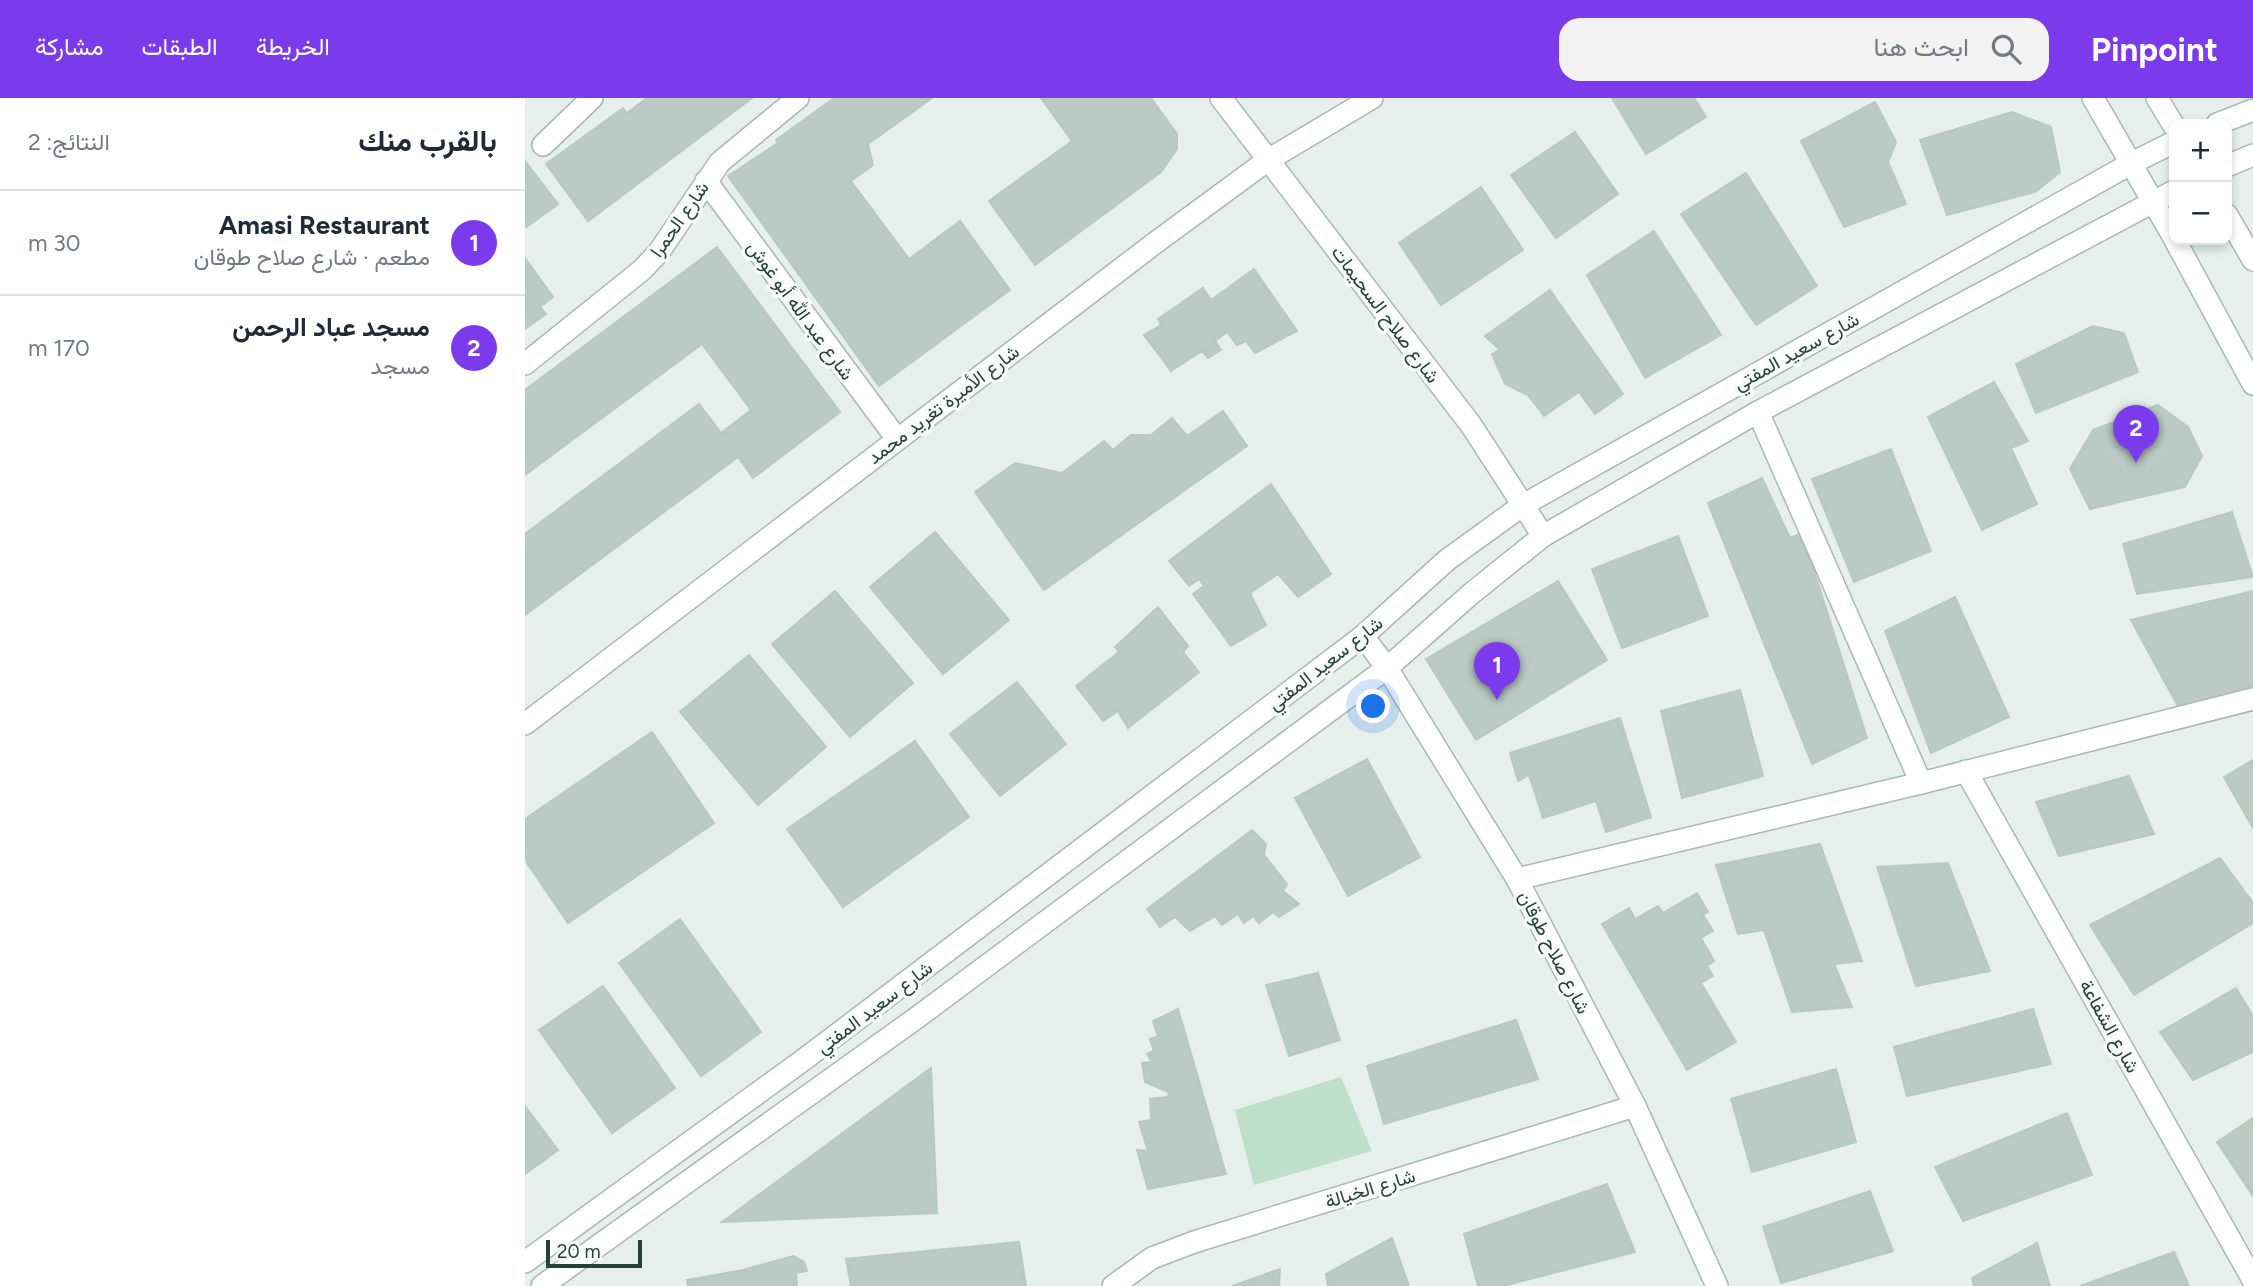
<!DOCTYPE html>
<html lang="ar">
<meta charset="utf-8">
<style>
body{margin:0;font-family:Figtree,Vazirmatn,sans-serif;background:#f2f2f3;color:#1f2937;direction:rtl}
.controls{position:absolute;right:21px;top:21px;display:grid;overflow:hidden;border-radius:14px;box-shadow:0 4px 10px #0003}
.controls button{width:63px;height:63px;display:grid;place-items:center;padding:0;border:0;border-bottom:2px solid #e0e1e3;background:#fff;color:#1f2937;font:35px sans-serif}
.scale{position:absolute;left:21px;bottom:18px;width:96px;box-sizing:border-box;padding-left:7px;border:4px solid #24423a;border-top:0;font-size:19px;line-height:24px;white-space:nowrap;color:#24423a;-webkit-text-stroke:5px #f7fbf9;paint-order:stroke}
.you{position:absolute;left:849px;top:609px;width:24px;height:24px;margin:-18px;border:5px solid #fff;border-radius:50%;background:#1a73e8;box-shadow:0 0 0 10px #1a73e833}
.badge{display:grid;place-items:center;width:46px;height:46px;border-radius:50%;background:#7c3aed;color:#fff;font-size:23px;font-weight:700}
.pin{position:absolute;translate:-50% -58px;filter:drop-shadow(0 2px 4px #0008)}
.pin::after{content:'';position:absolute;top:37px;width:24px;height:21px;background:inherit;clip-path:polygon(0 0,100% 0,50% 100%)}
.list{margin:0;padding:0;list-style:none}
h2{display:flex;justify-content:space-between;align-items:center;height:91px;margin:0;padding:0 28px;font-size:30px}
h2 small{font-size:23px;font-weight:400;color:#747a83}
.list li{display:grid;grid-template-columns:46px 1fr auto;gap:21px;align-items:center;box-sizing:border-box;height:105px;padding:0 28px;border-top:2px solid #e0e1e3}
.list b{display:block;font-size:26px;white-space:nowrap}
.list p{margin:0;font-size:23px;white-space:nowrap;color:#747a83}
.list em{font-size:23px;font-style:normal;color:#747a83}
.icon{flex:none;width:38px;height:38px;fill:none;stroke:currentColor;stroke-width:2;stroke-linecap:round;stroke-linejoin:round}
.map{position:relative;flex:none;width:1728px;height:1188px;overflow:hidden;direction:ltr}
header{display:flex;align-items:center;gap:42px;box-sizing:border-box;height:98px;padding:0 35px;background:#7c3aed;color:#fff}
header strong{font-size:33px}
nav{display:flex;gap:38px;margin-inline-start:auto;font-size:24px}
.search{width:490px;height:63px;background:#f2f2f3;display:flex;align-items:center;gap:18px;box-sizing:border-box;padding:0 24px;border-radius:21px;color:#747a83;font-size:26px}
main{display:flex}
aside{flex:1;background:#fff}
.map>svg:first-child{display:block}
.green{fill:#bfe0c8}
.building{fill:#bbcac4;stroke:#b8c9c2;stroke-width:2}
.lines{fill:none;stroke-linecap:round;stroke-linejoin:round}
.minor-casing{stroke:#a8b8b2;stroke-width:24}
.tertiary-casing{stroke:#a8b8b2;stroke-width:24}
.secondary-casing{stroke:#a4bbb3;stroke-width:24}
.minor{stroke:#fff;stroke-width:21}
.tertiary{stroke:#fff;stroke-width:21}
.secondary{stroke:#fff;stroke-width:21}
.labels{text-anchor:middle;stroke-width:7;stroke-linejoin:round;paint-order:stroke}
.street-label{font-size:19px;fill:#24423a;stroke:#f7fbf9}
</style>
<header>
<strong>Pinpoint</strong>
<div class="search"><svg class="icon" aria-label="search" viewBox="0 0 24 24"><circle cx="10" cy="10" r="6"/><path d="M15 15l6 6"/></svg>ابحث هنا</div>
<nav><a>الخريطة</a><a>الطبقات</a><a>مشاركة</a></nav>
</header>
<main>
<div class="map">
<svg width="1728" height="1188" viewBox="0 0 1728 1188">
<rect width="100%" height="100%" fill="#e6efeb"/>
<path class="green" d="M 816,979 L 847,1053 L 729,1087 L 710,1012 Z"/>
<g class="building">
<path d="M 122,0 L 227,0 L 63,123 L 21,66 L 98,10 L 102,15 Z"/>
<path d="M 309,0 L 407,0 L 343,46 L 348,67 L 326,83 L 384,161 L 435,123 L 485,192 L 354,288 L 203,78 L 253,45 L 251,42 Z"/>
<path d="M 516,0 L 626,0 L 652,36 L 652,51 L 636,74 L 510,167 L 464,103 L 547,43 Z"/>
<path d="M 1087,0 L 1169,0 L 1181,19 L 1121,56 Z"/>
<path d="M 1350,4 L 1371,44 L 1363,64 L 1381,106 L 1319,129 L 1276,43 Z"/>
<path d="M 1487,14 L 1526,29 L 1535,74 L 1510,94 L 1422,117 L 1395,42 Z"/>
<path d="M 1050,34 L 1093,96 L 1031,140 L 986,77 Z"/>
<path d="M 0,63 L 33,106 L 0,130 Z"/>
<path d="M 1221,75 L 1292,188 L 1231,227 L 1156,116 Z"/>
<path d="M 956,89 L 998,152 L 916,207 L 874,145 Z"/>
<path d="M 1129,133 L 1196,237 L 1120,280 L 1062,177 Z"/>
<path d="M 192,149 L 315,314 L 228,380 L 213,359 L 0,517 L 0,436 L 174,306 L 196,335 L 226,312 L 177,246 L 0,377 L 0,292 Z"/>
<path d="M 0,160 L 28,199 L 15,209 L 21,216 L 0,231 Z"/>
<path d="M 729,171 L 772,233 L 730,255 L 721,243 L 712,247 L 702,234 L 690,243 L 696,252 L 683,260 L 677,253 L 646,273 L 619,237 L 636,227 L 633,221 L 678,190 L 686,202 Z"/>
<path d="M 1025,192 L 1098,296 L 1070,316 L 1054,294 L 1019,318 L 1003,297 L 980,286 L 967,256 L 975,252 L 960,238 Z"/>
<path d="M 1568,228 L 1599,235 L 1613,274 L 1511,315 L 1491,266 Z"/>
<path d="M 1469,284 L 1503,343 L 1486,350 L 1512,406 L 1457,432 L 1403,319 Z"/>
<path d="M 1633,307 L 1663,329 L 1677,358 L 1660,389 L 1565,411 L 1545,371 L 1568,332 Z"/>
<path d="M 698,313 L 722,348 L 519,492 L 450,394 L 490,365 L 537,375 L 579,343 L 588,352 L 606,337 L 626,337 L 647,320 L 662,338 Z"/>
<path d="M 1366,351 L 1406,453 L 1329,484 L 1287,381 Z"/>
<path d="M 1237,380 L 1265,440 L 1277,435 L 1342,640 L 1287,666 L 1183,405 Z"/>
<path d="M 746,386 L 806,476 L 773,499 L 753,476 L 725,495 L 741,527 L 706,548 L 668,496 L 679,488 L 674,481 L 664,488 L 644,463 Z"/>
<path d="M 1707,414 L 1728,479 L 1612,496 L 1598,446 Z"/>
<path d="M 410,434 L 484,522 L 418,576 L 345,489 Z"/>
<path d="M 1153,438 L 1183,518 L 1097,550 L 1067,471 Z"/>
<path d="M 1033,483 L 1082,562 L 951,642 L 901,561 Z"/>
<path d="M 310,493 L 388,585 L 325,639 L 247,546 Z"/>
<path d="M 1728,493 L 1728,592 L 1654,610 L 1606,522 Z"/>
<path d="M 1430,499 L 1484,619 L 1406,655 L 1360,533 Z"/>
<path d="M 633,509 L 663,548 L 658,554 L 674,574 L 603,630 L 593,613 L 578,623 L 551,588 L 594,554 L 590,549 Z"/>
<path d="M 224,557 L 301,649 L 233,707 L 155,614 Z"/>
<path d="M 492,584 L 541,646 L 475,698 L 425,636 Z"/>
<path d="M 1215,592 L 1238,678 L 1157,700 L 1136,613 Z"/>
<path d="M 1095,620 L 1126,719 L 1081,734 L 1071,703 L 1018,720 L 1004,677 L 993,683 L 985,655 Z"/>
<path d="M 127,634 L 189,725 L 43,825 L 0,762 L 0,721 Z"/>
<path d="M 390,643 L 444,719 L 318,809 L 262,731 Z"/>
<path d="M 842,661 L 895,759 L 823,798 L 770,700 Z"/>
<path d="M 1728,662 L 1728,730 L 1699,679 Z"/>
<path d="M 1604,678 L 1629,736 L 1534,758 L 1511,704 Z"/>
<path d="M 727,732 L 741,746 L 739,757 L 762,786 L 758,793 L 774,806 L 754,819 L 748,814 L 734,825 L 728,818 L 719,825 L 713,816 L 697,827 L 690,818 L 665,833 L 650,819 L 635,829 L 622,811 Z"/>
<path d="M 1295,746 L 1337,863 L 1309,866 L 1327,909 L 1267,914 L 1239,832 L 1213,836 L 1191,767 Z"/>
<path d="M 1695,760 L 1728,805 L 1728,825 L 1609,897 L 1565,827 Z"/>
<path d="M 1423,765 L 1465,873 L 1391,888 L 1352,769 Z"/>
<path d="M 1172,795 L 1183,814 L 1178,817 L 1188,833 L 1176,840 L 1189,863 L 1182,868 L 1188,878 L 1176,885 L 1211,944 L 1162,972 L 1077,826 L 1104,810 L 1110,821 L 1133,808 L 1138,815 Z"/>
<path d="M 155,821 L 236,934 L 176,978 L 94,865 Z"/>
<path d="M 793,875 L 815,942 L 764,958 L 741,887 Z"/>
<path d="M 78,888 L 150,990 L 87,1035 L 14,932 Z"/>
<path d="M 1711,890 L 1728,918 L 1728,954 L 1668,982 L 1635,934 Z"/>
<path d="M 653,911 L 701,1076 L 623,1091 L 612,1052 L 623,1053 L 614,1024 L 626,1022 L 625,1001 L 643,999 L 644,994 L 620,984 L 617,965 L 627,964 L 622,956 L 629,953 L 625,941 L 633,938 L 628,923 Z"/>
<path d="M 1508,911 L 1526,966 L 1382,998 L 1369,949 Z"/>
<path d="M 991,922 L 1013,981 L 859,1026 L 842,968 Z"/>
<path d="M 406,970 L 412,1115 L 197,1124 Z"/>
<path d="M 1311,971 L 1331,1044 L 1227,1074 L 1206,1001 Z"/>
<path d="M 0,1008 L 33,1052 L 0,1076 Z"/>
<path d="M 1542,1015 L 1567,1077 L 1438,1123 L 1410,1069 Z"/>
<path d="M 1728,1020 L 1728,1098 L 1692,1044 Z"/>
<path d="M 1082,1086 L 1110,1154 L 978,1188 L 953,1188 L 939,1136 Z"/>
<path d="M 1345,1093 L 1368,1153 L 1256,1185 L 1238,1129 Z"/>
<path d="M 867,1140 L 884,1188 L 803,1188 L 801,1176 Z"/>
<path d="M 494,1144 L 501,1188 L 326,1188 L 321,1161 Z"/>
<path d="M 1512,1145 L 1525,1188 L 1449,1188 L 1447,1180 Z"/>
<path d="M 1649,1154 L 1664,1188 L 1555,1188 Z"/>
<path d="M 268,1158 L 279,1164 L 282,1173 L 271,1175 L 272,1188 L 163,1188 L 162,1182 L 218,1172 Z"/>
<path d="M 755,1171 L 754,1188 L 707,1188 Z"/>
</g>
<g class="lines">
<defs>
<g id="minor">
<path d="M 696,0 L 946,327 L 1018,438"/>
<path d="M 18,47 L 67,0"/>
<path d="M 181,83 L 372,341"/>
<path d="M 0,266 L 117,172 L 134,154 L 195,64 L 273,0"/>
<path d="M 1233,314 L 1396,685"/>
<path d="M 0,626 L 630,145 L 743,62 L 847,0"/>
<path d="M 1441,673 L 1728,1182"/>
<path d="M 992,781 L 1396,685 L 1728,601"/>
<path d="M 588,1188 L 627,1160 L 669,1144 L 1110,1008"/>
</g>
<g id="tertiary">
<path d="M 1692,26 L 1728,12"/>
<path d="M 1702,68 L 1728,57"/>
<path d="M 838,538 L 862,570 L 992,781 L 1110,1008 L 1192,1188"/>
<path d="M 0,1164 L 277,963 L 838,538 L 922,462 L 998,407 L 1607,65 L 1649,44"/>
<path d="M 17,1188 L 390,921 L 862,570 L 947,495 L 1018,438 L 1233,314 L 1649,93"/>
</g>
<g id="secondary">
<path d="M 1568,0 L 1649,140"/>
<path d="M 1632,0 L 1649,28"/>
<path d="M 1702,117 L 1728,162"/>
<path d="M 1650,142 L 1728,286"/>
</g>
</defs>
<use href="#minor" class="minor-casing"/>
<use href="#tertiary" class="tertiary-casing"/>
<use href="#secondary" class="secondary-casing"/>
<use href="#minor" class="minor"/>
<use href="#tertiary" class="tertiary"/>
<use href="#secondary" class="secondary"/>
</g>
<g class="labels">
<g class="street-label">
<text transform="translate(154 121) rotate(-55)" y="7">شارع الحمرا</text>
<text transform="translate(276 212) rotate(54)" y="7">شارع عبد الله أبو غوش</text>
<text transform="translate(861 216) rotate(53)" y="7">شارع صلاح السحيمات</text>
<text transform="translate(1271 253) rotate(-29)" y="7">شارع سعيد المفتي</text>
<text transform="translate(418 306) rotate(-37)" y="7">شارع الأميرة تغريد محمد</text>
<text transform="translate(800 565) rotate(-38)" y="7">شارع سعيد المفتي</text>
<text transform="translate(1030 854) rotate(63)" y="7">شارع صلاح طوقان</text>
<text transform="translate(349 909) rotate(-37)" y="7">شارع سعيد المفتي</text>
<text transform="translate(1585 928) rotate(61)" y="7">شارع الشفاعة</text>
<text transform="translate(845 1090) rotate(-17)" y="7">شارع الخيالة</text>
</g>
</g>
</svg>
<div class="controls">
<button>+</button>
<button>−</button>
</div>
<div class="scale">20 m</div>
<div class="you"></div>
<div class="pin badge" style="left:972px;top:602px">1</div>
<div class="pin badge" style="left:1611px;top:365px">2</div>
</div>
<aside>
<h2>بالقرب منك<small>النتائج: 2</small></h2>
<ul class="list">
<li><span class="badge">1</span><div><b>Amasi Restaurant</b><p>مطعم · شارع صلاح طوقان</p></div><em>30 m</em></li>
<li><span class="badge">2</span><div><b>مسجد عباد الرحمن</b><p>مسجد</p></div><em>170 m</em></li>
</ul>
</aside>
</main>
